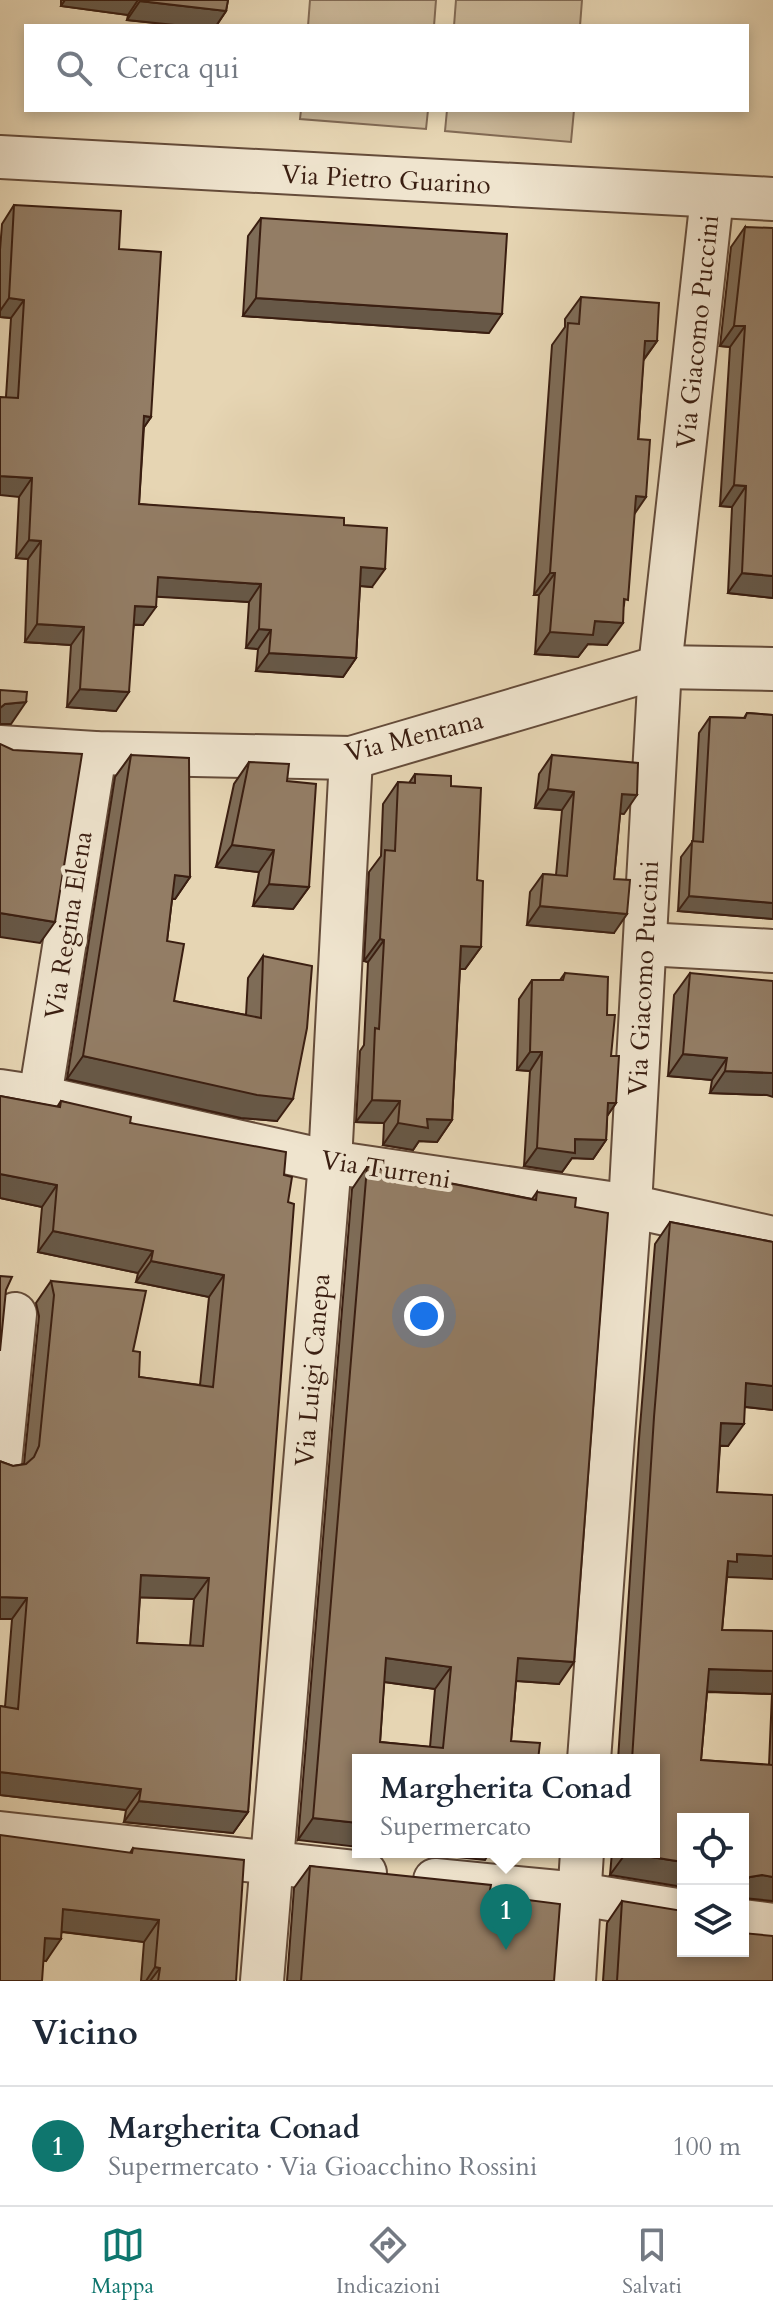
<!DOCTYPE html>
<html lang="it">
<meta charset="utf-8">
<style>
body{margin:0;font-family:Cardo,serif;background:#f2f2f3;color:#1f2937}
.controls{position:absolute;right:24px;bottom:24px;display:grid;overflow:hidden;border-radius:0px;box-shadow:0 4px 12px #0003}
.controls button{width:72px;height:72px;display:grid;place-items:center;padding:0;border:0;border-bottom:2px solid #e0e1e3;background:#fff;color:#1f2937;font:40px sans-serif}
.you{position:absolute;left:424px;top:1316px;width:28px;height:28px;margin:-20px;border:6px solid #fff;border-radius:50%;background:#1a73e8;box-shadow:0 0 0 12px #1a73e833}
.badge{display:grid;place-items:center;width:52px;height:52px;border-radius:50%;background:#0f766e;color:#fff;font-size:26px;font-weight:700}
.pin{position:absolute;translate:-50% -66px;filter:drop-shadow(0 2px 4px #0008)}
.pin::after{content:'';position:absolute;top:42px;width:28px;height:24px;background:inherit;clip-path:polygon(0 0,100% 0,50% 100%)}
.popup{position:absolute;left:352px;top:1754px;width:308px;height:104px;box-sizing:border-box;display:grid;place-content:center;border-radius:0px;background:#fff;filter:drop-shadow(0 2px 6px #0005);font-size:26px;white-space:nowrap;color:#747a83}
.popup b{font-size:30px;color:#1f2937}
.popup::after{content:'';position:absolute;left:50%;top:100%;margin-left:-16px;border:16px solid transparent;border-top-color:#fff}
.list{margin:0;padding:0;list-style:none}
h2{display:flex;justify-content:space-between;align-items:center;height:104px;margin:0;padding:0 32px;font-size:34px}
h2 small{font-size:26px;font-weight:400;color:#747a83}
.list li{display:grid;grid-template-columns:52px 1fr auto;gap:24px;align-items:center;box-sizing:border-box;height:120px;padding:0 32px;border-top:2px solid #e0e1e3}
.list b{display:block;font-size:30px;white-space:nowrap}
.list p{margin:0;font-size:26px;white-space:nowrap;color:#747a83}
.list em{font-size:26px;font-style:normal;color:#747a83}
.icon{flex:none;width:44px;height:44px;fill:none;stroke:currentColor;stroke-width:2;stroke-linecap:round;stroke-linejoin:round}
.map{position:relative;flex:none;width:773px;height:1981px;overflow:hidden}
.search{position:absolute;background:#fff;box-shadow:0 4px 12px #0003;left:24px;right:24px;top:24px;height:88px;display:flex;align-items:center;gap:20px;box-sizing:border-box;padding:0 28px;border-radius:0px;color:#747a83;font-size:30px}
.sheet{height:224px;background:#fff}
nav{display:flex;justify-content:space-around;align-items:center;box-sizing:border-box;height:112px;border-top:2px solid #e0e1e3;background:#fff;font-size:22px;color:#747a83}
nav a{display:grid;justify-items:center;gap:4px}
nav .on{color:#0f766e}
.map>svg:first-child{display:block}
.green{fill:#c9b697;stroke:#826a54;stroke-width:2}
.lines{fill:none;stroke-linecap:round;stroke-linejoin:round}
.minor-casing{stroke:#654c3a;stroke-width:46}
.minor{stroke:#efe4ce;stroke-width:42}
.wall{fill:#7e6c57;stroke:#3a1e11;stroke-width:2;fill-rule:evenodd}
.shaded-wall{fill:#675847;stroke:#3a1e11;stroke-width:2}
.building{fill:#937d65;stroke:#3a1e11;stroke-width:2;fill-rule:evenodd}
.labels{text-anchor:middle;stroke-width:8;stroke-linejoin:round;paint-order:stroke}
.street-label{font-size:26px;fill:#3a1e11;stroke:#efe4ce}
</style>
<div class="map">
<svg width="773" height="1981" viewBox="0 0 773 1981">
<rect width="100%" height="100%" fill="#e6d5b3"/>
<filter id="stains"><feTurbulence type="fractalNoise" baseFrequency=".0025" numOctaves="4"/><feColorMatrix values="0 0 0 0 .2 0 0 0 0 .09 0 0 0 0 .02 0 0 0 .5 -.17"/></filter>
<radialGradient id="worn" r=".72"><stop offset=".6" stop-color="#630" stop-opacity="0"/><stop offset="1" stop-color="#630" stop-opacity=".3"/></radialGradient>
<g class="green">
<path d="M 310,0 L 436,0 L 434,26 L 308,26 Z"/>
<path d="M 456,0 L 582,0 L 580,26 L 454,26 Z"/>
<path d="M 301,110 L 428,110 L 426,129 L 300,119 Z"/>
<path d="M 447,110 L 574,110 L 571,142 L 445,131 Z"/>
</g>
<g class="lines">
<defs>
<g id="minor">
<path d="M 0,157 L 773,199"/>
<path d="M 0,747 L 95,753 L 351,758 L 660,667 L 773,669"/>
<path d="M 645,944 L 773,951"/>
<path d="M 0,1091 L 40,1097 L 330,1162 L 630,1206 L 773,1238"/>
<path d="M 40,1097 L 95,753"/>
<path d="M 0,1464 L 15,1314"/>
<path d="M 589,1760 L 630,1206 L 660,667 L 712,197"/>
<path d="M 0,1833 L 365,1873"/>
<path d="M 435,1880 L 579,1894 L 683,1911"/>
<path d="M 743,1921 L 773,1925"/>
<path d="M 262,1981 L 330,1162 L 351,758"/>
<path d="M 574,1981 L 582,1852"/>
</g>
</defs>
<use href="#minor" class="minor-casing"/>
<use href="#minor" class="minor"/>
</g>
<g class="wall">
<path d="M 61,0 L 228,0 L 226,11 L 216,26 L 184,26 L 127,20 L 128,15 L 61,6 Z"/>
<path d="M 14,205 L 119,249 L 151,417 L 144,427 L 139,504 L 344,525 L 372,587 L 360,586 L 356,658 L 343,677 L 256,671 L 258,649 L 246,648 L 249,602 L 156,596 L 143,625 L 134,625 L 116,711 L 67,707 L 71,645 L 25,642 L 28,559 L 16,558 L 19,497 L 6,397 L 11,318 L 0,317 L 0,250 L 2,224 Z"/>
<path d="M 261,218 L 489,333 L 243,316 L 248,236 Z"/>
<path d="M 745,227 L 773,598 L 728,593 L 732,507 L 720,506 L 730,347 L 720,346 L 731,247 Z"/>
<path d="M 581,297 L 657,341 L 643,361 L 634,514 L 624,605 L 607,645 L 588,644 L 578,657 L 535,654 L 539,595 L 534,595 L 552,345 L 565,327 L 565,319 Z"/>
<path d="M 747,713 L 773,715 L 773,919 L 678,911 L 681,857 L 693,841 L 699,733 L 710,717 L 744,718 Z"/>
<path d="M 131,755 L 190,877 L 175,899 L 172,899 L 167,941 L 174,1001 L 246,1015 L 248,978 L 263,956 L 277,1121 L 241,1118 L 67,1079 L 115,777 Z"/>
<path d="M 552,755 L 624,814 L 620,813 L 614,879 L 614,933 L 527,925 L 530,892 L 543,874 L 556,875 L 562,810 L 535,808 L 539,774 Z"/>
<path d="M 249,762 L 287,781 L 309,887 L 293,909 L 253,906 L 259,872 L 216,867 L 234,784 Z"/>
<path d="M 415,774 L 451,786 L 477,880 L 481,947 L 465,969 L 460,969 L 452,1120 L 437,1142 L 419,1141 L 413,1150 L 383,1145 L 384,1123 L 356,1122 L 360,1051 L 364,1045 L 368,962 L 364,961 L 369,872 L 381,856 L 383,804 L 398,782 L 409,783 Z"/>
<path d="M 565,973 L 607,1015 L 616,1103 L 607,1116 L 606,1140 L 593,1159 L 572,1158 L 562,1172 L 524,1166 L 530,1071 L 517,1070 L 519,999 L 532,980 L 560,980 Z"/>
<path d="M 690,973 L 767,1095 L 710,1093 L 712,1080 L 668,1076 L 674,995 Z"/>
<path d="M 0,1096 L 57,1107 L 61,1101 L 130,1123 L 284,1175 L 288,1202 L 248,1812 L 233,1833 L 124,1822 L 126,1810 L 0,1795 L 0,1706 L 5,1707 L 12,1619 L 2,1462 L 13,1466 L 24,1464 L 39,1316 L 36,1303 L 51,1281 L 133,1351 L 139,1377 L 200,1385 L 209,1297 L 136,1282 L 138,1273 L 38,1252 L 42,1207 L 0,1198 ZM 140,1597 L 194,1599 L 190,1646 L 137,1643 Z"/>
<path d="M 367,1167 L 532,1199 L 537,1192 L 559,1684 L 516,1681 L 511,1741 L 298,1840 L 352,1189 ZM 384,1682 L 435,1689 L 430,1747 L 380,1742 Z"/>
<path d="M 670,1222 L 773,1242 L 773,1410 L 744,1407 L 728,1446 L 720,1446 L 717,1492 L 727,1577 L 722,1630 L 773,1631 L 773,1901 L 746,1897 L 743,1819 L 610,1875 L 612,1852 L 654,1852 L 654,1760 L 618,1760 L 639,1439 L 655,1244 ZM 707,1692 L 772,1694 L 769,1765 L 701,1760 Z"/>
<path d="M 133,1848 L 236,1981 L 141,1981 L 144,1942 L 62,1932 L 46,1961 L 44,1960 L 0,1981 L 130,1853 Z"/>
<path d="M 310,1866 L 489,1895 L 554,1981 L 287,1981 L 294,1888 Z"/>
<path d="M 622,1901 L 683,1951 L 773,1981 L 603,1981 L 607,1923 Z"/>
</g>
<g class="shaded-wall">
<path d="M 65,0 L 138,0 L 128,15 L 61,6 Z"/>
<path d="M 140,1 L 226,11 L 216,26 L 184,26 L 127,20 Z"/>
<path d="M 9,298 L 24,300 L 11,318 L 0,317 L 0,311 Z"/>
<path d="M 256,298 L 502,314 L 489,333 L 243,316 Z"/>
<path d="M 734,326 L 745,326 L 730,347 L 720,346 Z"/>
<path d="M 645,341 L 657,341 L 641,363 Z"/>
<path d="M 144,416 L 151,417 L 138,436 Z"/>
<path d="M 0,476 L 32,478 L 19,497 L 0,495 Z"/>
<path d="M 734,485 L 746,486 L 732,507 L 720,506 Z"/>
<path d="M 636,496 L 646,497 L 631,519 Z"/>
<path d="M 29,540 L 41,541 L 28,559 L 16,558 Z"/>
<path d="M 361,567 L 385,569 L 372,587 L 349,585 Z"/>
<path d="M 550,573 L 555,573 L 539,595 L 534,595 Z"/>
<path d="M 742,573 L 773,576 L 773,598 L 728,593 Z"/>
<path d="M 158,577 L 261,584 L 249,602 L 145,596 Z"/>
<path d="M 135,606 L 156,607 L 143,625 L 122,624 Z"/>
<path d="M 595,621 L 623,623 L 607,645 L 588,644 L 578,657 L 535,654 L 550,632 Z"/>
<path d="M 37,624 L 84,627 L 71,645 L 25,642 Z"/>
<path d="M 259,629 L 271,630 L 258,649 L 246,648 Z"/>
<path d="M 269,653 L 356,658 L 343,677 L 256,671 Z"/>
<path d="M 80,689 L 129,692 L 116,711 L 67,707 Z"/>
<path d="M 26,702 L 11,724 L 0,724 L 0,708 L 5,704 Z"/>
<path d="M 548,789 L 574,792 L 562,810 L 535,808 Z"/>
<path d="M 622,794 L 637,795 L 624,814 L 609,812 Z"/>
<path d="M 232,845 L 274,850 L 259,872 L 216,867 Z"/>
<path d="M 175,875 L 190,877 L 175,899 L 160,897 Z"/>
<path d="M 269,884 L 309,887 L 293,909 L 253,906 Z"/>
<path d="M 689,896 L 773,903 L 773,919 L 678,911 Z"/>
<path d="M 540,906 L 627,914 L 614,933 L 527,925 Z"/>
<path d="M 0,913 L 55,922 L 40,943 L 0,937 Z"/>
<path d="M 380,939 L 384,940 L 368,962 L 364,961 Z"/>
<path d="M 461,946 L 481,947 L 465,969 L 445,969 Z"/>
<path d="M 530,1052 L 542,1052 L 530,1071 L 517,1070 Z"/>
<path d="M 683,1054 L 727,1058 L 712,1080 L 668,1076 Z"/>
<path d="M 83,1056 L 293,1099 L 277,1121 L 241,1118 L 67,1079 Z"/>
<path d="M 725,1071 L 773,1073 L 773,1097 L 767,1095 L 710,1093 Z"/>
<path d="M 372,1100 L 400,1101 L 384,1123 L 356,1122 Z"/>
<path d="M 608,1103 L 616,1103 L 603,1122 Z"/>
<path d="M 427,1119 L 452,1120 L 437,1142 L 419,1141 L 413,1150 L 383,1145 L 398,1123 Z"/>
<path d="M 575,1139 L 606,1140 L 593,1159 L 572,1158 L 562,1172 L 524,1166 L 537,1148 Z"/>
<path d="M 0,1174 L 57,1185 L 42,1207 L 0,1198 Z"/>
<path d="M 53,1231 L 153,1251 L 138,1273 L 38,1252 Z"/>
<path d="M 151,1261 L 224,1275 L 209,1297 L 136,1282 Z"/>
<path d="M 746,1383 L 773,1386 L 773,1410 L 730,1405 Z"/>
<path d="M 721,1423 L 744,1424 L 728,1446 L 706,1445 Z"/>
<path d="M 737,1554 L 773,1556 L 773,1579 L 727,1577 L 728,1561 Z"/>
<path d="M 141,1575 L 209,1578 L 194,1599 L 126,1597 Z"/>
<path d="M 0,1597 L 27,1598 L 12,1619 L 0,1619 Z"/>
<path d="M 386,1658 L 451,1667 L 435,1689 L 370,1680 Z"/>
<path d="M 518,1658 L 574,1662 L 559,1684 L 503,1680 Z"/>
<path d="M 709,1669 L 773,1671 L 773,1692 L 772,1694 L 694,1691 Z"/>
<path d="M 0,1772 L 141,1789 L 126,1810 L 0,1795 Z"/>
<path d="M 139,1801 L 248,1812 L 233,1833 L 124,1822 Z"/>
<path d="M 313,1818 L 358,1823 L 358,1847 L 298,1840 Z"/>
<path d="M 409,1852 L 520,1852 L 516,1858 L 488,1855 L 485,1860 Z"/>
<path d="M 626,1853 L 683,1862 L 683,1887 L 610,1875 Z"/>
<path d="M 762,1875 L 773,1877 L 773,1901 L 743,1898 L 743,1882 L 750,1877 Z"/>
<path d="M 63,1909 L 159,1920 L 144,1942 L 48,1930 Z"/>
<path d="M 45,1938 L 61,1939 L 46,1961 L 30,1960 Z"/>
<path d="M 155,1967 L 160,1968 L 150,1981 L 146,1981 Z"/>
</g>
<g class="building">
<path d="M 140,0 L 228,0 L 226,11 L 140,1 Z"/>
<path d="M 14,205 L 121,211 L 119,249 L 161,252 L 151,417 L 144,416 L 139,504 L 344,518 L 344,525 L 387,528 L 385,569 L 361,567 L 356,658 L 269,653 L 271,630 L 259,629 L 261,584 L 158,577 L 156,607 L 135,606 L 129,692 L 80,689 L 84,627 L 37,624 L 41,541 L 29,540 L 32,478 L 0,476 L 0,397 L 18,398 L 24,300 L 9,298 Z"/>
<path d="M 261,218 L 507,234 L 502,314 L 256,298 Z"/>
<path d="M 745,227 L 773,228 L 773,576 L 742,573 L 746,486 L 734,485 L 745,326 L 734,326 Z"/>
<path d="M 581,297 L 659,303 L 657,341 L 645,341 L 638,439 L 650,440 L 646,497 L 636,496 L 628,600 L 624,599 L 623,623 L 595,621 L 593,635 L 550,632 L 555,573 L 550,573 L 568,323 L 579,324 Z"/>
<path d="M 0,690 L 27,692 L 26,702 L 5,704 L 0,708 Z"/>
<path d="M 747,713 L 773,715 L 773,903 L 689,896 L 692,841 L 703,842 L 710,717 L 745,718 Z"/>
<path d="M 0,744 L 13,750 L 82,754 L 55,922 L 0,913 Z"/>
<path d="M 131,755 L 189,758 L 190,877 L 175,875 L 167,941 L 184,944 L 174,1001 L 261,1018 L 263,956 L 312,966 L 307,1028 L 293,1099 L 257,1095 L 83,1056 Z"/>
<path d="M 552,755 L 638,763 L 637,795 L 622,794 L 614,879 L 630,880 L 627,914 L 540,906 L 543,874 L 567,876 L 574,792 L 548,789 Z"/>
<path d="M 249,762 L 289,764 L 287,781 L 316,784 L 309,887 L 269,884 L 274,850 L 232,845 Z"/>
<path d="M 415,774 L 451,776 L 451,786 L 481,788 L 477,880 L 483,881 L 481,947 L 461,946 L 452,1120 L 427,1119 L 428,1128 L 398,1123 L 400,1101 L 372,1100 L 375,1028 L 379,1029 L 384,940 L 380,939 L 385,850 L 395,851 L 398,782 L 415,783 Z"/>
<path d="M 565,973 L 608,977 L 607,1015 L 615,1015 L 611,1056 L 619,1056 L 616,1103 L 608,1103 L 606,1140 L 575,1139 L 575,1153 L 537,1148 L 542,1052 L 530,1052 L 532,980 L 563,980 Z"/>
<path d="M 690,973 L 773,981 L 773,1073 L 725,1071 L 727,1058 L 683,1054 Z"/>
<path d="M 0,1096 L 60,1107 L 61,1101 L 131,1117 L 130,1123 L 286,1152 L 284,1175 L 292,1177 L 288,1202 L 294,1204 L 248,1812 L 139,1801 L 141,1789 L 0,1772 L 0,1706 L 18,1709 L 27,1598 L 0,1597 L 0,1461 L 2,1462 L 13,1466 L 26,1464 L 34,1457 L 39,1446 L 54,1295 L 51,1281 L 146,1291 L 133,1351 L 140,1352 L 139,1377 L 213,1387 L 224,1275 L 151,1261 L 153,1251 L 53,1231 L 57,1185 L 0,1174 ZM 141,1575 L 209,1578 L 203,1646 L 137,1643 Z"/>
<path d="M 367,1167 L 436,1178 L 437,1181 L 536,1200 L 537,1192 L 576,1198 L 575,1207 L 608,1213 L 574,1662 L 518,1658 L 511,1741 L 540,1743 L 538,1760 L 358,1760 L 358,1823 L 313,1818 ZM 386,1658 L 451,1667 L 443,1748 L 380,1742 Z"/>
<path d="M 670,1222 L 773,1242 L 773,1386 L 746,1383 L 744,1424 L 721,1423 L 717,1492 L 773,1495 L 773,1556 L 737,1554 L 737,1562 L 728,1561 L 722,1630 L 773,1631 L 773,1671 L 709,1669 L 701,1760 L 773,1765 L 773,1877 L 762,1875 L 750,1877 L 743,1882 L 743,1819 L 683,1819 L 683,1862 L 626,1853 L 654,1852 L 654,1760 L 632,1760 L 654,1417 Z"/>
<path d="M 0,1276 L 12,1277 L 6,1290 L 0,1351 Z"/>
<path d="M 0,1835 L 132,1853 L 133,1848 L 244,1860 L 236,1981 L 158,1981 L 160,1968 L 155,1967 L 159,1920 L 63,1909 L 61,1939 L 45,1938 L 42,1981 L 0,1981 Z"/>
<path d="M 310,1866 L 491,1885 L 489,1895 L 560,1904 L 554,1981 L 301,1981 Z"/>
<path d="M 622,1901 L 683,1911 L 683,1951 L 743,1951 L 743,1933 L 773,1936 L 773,1981 L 617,1981 Z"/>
</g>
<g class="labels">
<g class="street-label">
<text transform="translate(386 179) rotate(3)" y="9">Via Pietro Guarino</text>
<text transform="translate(697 332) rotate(-84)" y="9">Via Giacomo Puccini</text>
<text transform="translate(414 736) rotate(-14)" y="9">Via Mentana</text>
<text transform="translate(68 925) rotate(-81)" y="9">Via Regina Elena</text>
<text transform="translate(643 978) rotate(-87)" y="9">Via Giacomo Puccini</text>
<text transform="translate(386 1169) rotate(9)" y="9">Via Turreni</text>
<text transform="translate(312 1370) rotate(-85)" y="9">Via Luigi Canepa</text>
</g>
</g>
<rect width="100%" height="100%" filter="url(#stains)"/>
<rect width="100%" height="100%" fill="url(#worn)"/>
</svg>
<div class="controls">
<button><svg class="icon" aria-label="locate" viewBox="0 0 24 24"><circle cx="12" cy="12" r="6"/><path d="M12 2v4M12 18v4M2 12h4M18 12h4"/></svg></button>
<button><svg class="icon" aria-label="layers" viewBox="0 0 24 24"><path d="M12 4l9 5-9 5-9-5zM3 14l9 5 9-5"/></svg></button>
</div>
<div class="you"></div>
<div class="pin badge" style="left:506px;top:1950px">1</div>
<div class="popup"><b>Margherita Conad</b>Supermercato</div>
<div class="search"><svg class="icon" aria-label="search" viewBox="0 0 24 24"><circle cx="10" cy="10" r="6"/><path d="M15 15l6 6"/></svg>Cerca qui</div>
</div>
<section class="sheet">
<h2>Vicino<small></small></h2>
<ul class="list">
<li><span class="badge">1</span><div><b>Margherita Conad</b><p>Supermercato · Via Gioacchino Rossini</p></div><em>100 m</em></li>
</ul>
</section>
<nav>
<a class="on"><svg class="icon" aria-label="map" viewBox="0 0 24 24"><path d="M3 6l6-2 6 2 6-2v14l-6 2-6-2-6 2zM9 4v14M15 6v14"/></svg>Mappa</a>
<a><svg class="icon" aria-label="directions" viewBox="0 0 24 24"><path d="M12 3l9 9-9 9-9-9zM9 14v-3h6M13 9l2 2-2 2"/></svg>Indicazioni</a>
<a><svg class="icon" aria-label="saved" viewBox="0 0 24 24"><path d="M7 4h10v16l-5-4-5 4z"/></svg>Salvati</a>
</nav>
